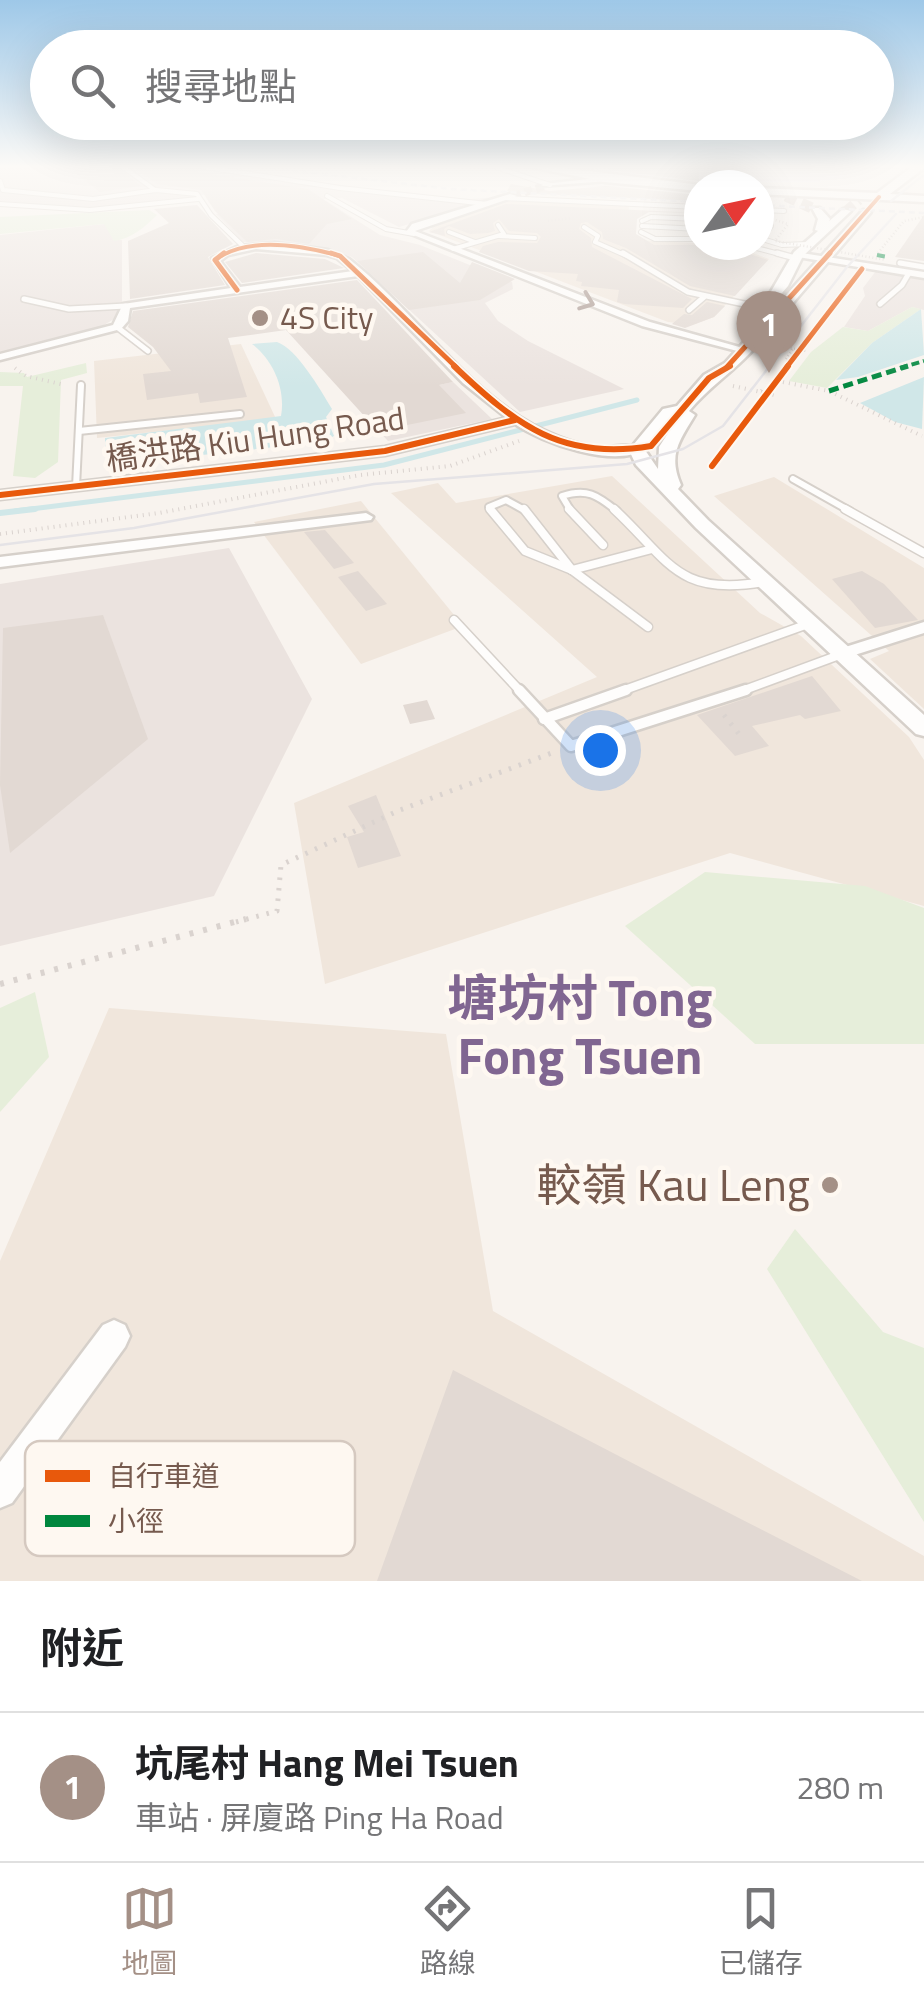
<!DOCTYPE html>
<html lang="zh-TW">
<meta charset="utf-8">
<style>
body{margin:0;font-family:"Titillium Web","Noto Sans TC",sans-serif;background:#f2f2f2;color:#202124}
.compass{position:absolute;left:684px;top:170px;width:90px;height:90px;border-radius:50%;background:#fff;box-shadow:0 10px 40px #0002;rotate:57deg}
.you{position:absolute;left:600px;top:750px;width:35px;height:35px;margin:-25px;border:8px solid #fff;border-radius:50%;background:#1a73e8;box-shadow:0 0 0 15px #1a73e833}
.badge{display:grid;place-items:center;width:65px;height:65px;border-radius:50%;background:#a49086;color:#fff;font-size:32px;font-weight:700}
.pin{position:absolute;translate:-50% -82px;filter:drop-shadow(0 2px 5px #0008)}
.pin::after{content:'';position:absolute;top:52px;width:35px;height:30px;background:inherit;clip-path:polygon(0 0,100% 0,50% 100%)}
.list{margin:0;padding:0;list-style:none}
h2{display:flex;justify-content:space-between;align-items:center;height:130px;margin:0;padding:0 40px;font-size:42px}
h2 small{font-size:32px;font-weight:400;color:#757577}
.list li{display:grid;grid-template-columns:65px 1fr auto;gap:30px;align-items:center;box-sizing:border-box;height:150px;padding:0 40px;border-top:2px solid #e0e0e0}
.list b{display:block;font-size:38px;white-space:nowrap}
.list p{margin:0;font-size:32px;white-space:nowrap;color:#757577}
.list em{font-size:32px;font-style:normal;color:#757577}
.icon{flex:none;width:55px;height:55px;fill:none;stroke:currentColor;stroke-width:2;stroke-linecap:round;stroke-linejoin:round}
.map{position:relative;flex:none;width:924px;height:1581px;overflow:hidden}
.search{position:absolute;background:#fff;box-shadow:0 10px 40px #0002;left:30px;right:30px;top:30px;height:110px;display:flex;align-items:center;gap:25px;box-sizing:border-box;padding:0 35px;border-radius:55px;color:#757577;font-size:38px}
.sheet{height:280px;background:#fff}
nav{display:flex;justify-content:space-around;align-items:center;box-sizing:border-box;height:140px;border-top:2px solid #e0e0e0;background:#fff;font-size:28px;color:#757577}
nav a{display:grid;justify-items:center;gap:5px}
nav .on{color:#a49086}
.map>svg:first-child{display:block}
.residential{fill:#f0e6dc}
.industrial{fill:#ebe3df}
.education{fill:#f4ecf4}
.green{fill:#e6eeda}
.water{fill:#d0e7e8}
.lines{fill:none;stroke-linecap:round;stroke-linejoin:round}
.stream-far2{stroke:#d0e7e8;stroke-width:2.5}
.stream-far1{stroke:#d0e7e8;stroke-width:5}
.stream{stroke:#d0e7e8;stroke-width:6}
.building{fill:#e2d9d3}
.minor-tunnel{stroke:#d8cdc6;stroke-width:8;stroke-dasharray:8 4;stroke-linecap:butt}
.tertiary-tunnel{stroke:#d8cdc6;stroke-width:10;stroke-dasharray:10 5;stroke-linecap:butt}
.secondary-tunnel{stroke:#d8cdc6;stroke-width:11;stroke-dasharray:11 6;stroke-linecap:butt}
.service-far4-casing{stroke:#d6d0ca;stroke-width:6}
.service-far3-casing{stroke:#d6d0ca;stroke-width:8}
.service-far2-casing{stroke:#d6d0ca;stroke-width:10}
.service-far1-casing{stroke:#d6d0ca;stroke-width:11}
.service-casing{stroke:#d6d0ca;stroke-width:15}
.minor-casing{stroke:#d6d0ca;stroke-width:5}
.tertiary-casing{stroke:#d6d0ca;stroke-width:5}
.secondary-casing{stroke:#d8d0ca;stroke-width:5}
.path-far3{stroke:#dad3cf;stroke-width:2.5;stroke-dasharray:1 2.5;stroke-linecap:butt}
.path-far2{stroke:#dad3cf;stroke-width:4;stroke-dasharray:1 5;stroke-linecap:butt}
.path-far1{stroke:#dad3cf;stroke-width:5;stroke-dasharray:2.5 8;stroke-linecap:butt}
.path{stroke:#dad3cf;stroke-width:6;stroke-dasharray:4 10;stroke-linecap:butt}
.service-far4{stroke:#fefdfc;stroke-width:4}
.service-far3{stroke:#fefdfc;stroke-width:5}
.service-far2{stroke:#fefdfc;stroke-width:6}
.service-far1{stroke:#fefdfc;stroke-width:8}
.service{stroke:#fefdfc;stroke-width:10}
.minor{fill:#fefdfc;fill-rule:evenodd}
.tertiary{fill:#fefdfc;fill-rule:evenodd}
.secondary{fill:#fefdfc;fill-rule:evenodd}
.tram{stroke:#e5e3e6;stroke-width:2.5}
.rail{stroke:#e5e3e6;stroke-width:2.5;stroke-dasharray:6 4;stroke-linecap:butt}
.path-bridge{stroke:#dad3cf;stroke-width:2.5;stroke-dasharray:1 2.5;stroke-linecap:butt}
.quiet-far2{stroke:#00873e;stroke-width:2.5;stroke-dasharray:6 2.5;stroke-linecap:butt}
.quiet-far1{stroke:#00873e;stroke-width:4;stroke-dasharray:8 4;stroke-linecap:butt}
.quiet{stroke:#00873e;stroke-width:5;stroke-dasharray:10 5;stroke-linecap:butt}
.cycleway-far2-casing{stroke:#fef8f1;stroke-width:6}
.cycleway-far1-casing{stroke:#fef8f1;stroke-width:8}
.cycleway-casing{stroke:#fef8f1;stroke-width:10}
.cycleway-far2{stroke:#e8590c;stroke-width:4}
.cycleway-far1{stroke:#e8590c;stroke-width:5}
.cycleway{stroke:#e8590c;stroke-width:6}
.oneway{stroke:#ac9b94}
.poi-dot{fill:#a49086;stroke:#fef8f1;stroke-width:4}
.labels{text-anchor:middle;stroke-width:9;stroke-linejoin:round;paint-order:stroke}
.far-poi-label{font-size:32px;fill:#765a4e;stroke:#fef8f1;text-anchor:start}
.far-street-label{font-size:32px;fill:#765a4e;stroke:#fef8f1}
.near-poi-label{font-size:45px;fill:#765a4e;stroke:#fef8f1;text-anchor:end}
.near-quarter-label{font-size:50px;font-weight:bold;fill:#806691;stroke:#fef8f1}
.key{fill:#fef8f1;stroke:#d5c9c0;stroke-width:2.5}
.key-label{font-size:28px;fill:#765a4e}
</style>
<div class="map">
<svg width="924" height="1581" viewBox="0 0 924 1581">
<rect width="100%" height="100%" fill="#f8f3ee"/>
<g class="residential">
<path d="M 507,201 L 629,206 L 626,232 L 637,240 L 731,245 L 769,259 L 714,317 L 692,325 L 668,322 L 429,231 L 436,224 Z"/>
<path d="M 241,344 L 276,419 L 97,438 L 94,361 Z"/>
<path d="M 612,476 L 760,613 L 801,636 L 909,737 L 924,760 L 924,906 L 730,853 L 325,984 L 294,803 L 597,677 L 391,493 L 438,483 L 456,503 Z"/>
<path d="M 774,477 L 924,568 L 924,709 L 870,659 L 889,651 L 714,496 Z"/>
<path d="M 361,501 L 463,626 L 361,664 L 254,522 Z"/>
<path d="M 109,1008 L 446,1034 L 493,1311 L 924,1556 L 924,1581 L 0,1581 L 0,1261 Z"/>
</g>
<g class="industrial">
<path d="M 0,166 L 197,166 L 331,185 L 469,199 L 501,197 L 399,227 L 342,198 L 323,199 L 380,235 L 420,245 L 512,282 L 513,289 L 485,303 L 498,321 L 528,341 L 624,389 L 520,412 L 352,257 L 320,247 L 243,242 L 216,214 L 318,199 L 209,194 L 150,203 L 81,208 L 0,201 Z"/>
<path d="M 105,224 L 114,240 L 122,240 L 122,304 L 114,319 L 94,331 L 0,354 L 0,235 Z"/>
<path d="M 876,271 L 924,279 L 924,310 L 912,307 L 868,331 L 844,327 L 865,296 L 863,288 Z"/>
<path d="M 453,382 L 492,419 L 388,441 L 353,403 Z"/>
<path d="M 229,548 L 312,699 L 214,896 L 0,946 L 0,584 Z"/>
</g>
<path class="education" d="M 572,166 L 739,166 L 848,176 L 817,182 L 735,182 L 621,175 Z"/>
<g class="green">
<path d="M 149,210 L 157,215 C 145,227 131,239 114,241 L 104,224 L 0,234 L 0,217 Z"/>
<path d="M 912,307 L 921,309 L 872,343 L 827,388 L 789,381 L 811,352 L 843,327 L 868,331 Z"/>
<path d="M 86,363 L 87,373 L 61,380 L 58,462 L 35,478 L 13,476 L 23,386 L 0,386 L 0,372 L 24,373 L 27,377 Z"/>
<path d="M 705,872 L 865,886 L 924,908 L 924,1044 L 755,1044 L 625,926 Z"/>
<path d="M 35,992 L 49,1057 L 0,1112 L 0,1008 Z"/>
<path d="M 795,1229 L 883,1332 L 924,1348 L 924,1522 L 767,1269 Z"/>
</g>
<g class="water">
<path d="M 921,309 L 924,355 L 858,377 L 836,380 L 872,343 Z"/>
<path d="M 277,342 C 297,349 320,389 332,409 L 326,417 L 334,436 L 322,442 L 174,458 L 163,452 L 105,453 L 105,438 L 281,416 C 286,389 273,360 252,344 Z"/>
<path d="M 924,377 L 922,429 L 895,422 L 860,403 Z"/>
</g>
<g class="lines">
<path class="stream-far2" d="M 467,166 L 484,168"/>
<path class="stream-far1" d="M 15,511 L 384,465 L 637,400"/>
<path class="stream" d="M 0,513 L 35,509"/>
</g>
<g class="building">
<path d="M 66,166 L 116,166 L 141,186 L 100,192 Z"/>
<path d="M 132,166 L 187,166 L 198,172 L 308,189 L 352,219 L 327,224 L 309,244 L 276,239 L 247,242 L 215,211 L 201,190 L 157,184 Z"/>
<path d="M 608,166 L 699,166 L 699,181 L 608,170 Z"/>
<path d="M 511,184 L 550,191 L 606,186 L 699,195 L 699,201 L 519,193 L 507,191 Z"/>
<path d="M 506,204 L 699,213 L 649,212 L 637,219 L 636,234 L 654,245 L 723,245 L 768,260 L 735,296 L 690,286 L 626,248 L 603,239 L 602,232 L 587,222 L 581,223 L 579,229 L 591,238 L 592,247 L 692,299 L 683,308 L 624,304 L 617,302 L 619,290 L 581,286 L 582,282 L 576,281 L 578,274 L 529,271 L 479,252 L 483,246 L 498,242 L 537,243 L 541,237 L 537,233 L 509,231 L 499,219 L 493,223 L 495,231 L 488,233 L 470,234 L 449,226 L 444,229 L 445,236 L 429,232 Z"/>
<path d="M 197,205 L 233,244 L 208,257 L 225,285 L 130,299 L 128,241 L 169,223 L 154,209 Z"/>
<path d="M 924,215 L 924,261 L 895,257 Z"/>
<path d="M 423,252 L 460,283 L 472,262 L 515,279 L 480,300 L 409,310 L 357,261 Z"/>
<path d="M 256,253 L 325,259 L 344,268 L 242,283 L 225,262 Z"/>
<path d="M 357,280 L 453,382 L 439,385 L 466,413 L 378,431 L 286,330 L 228,338 L 247,397 L 200,403 L 198,393 L 147,400 L 143,374 L 171,371 L 153,347 L 128,327 L 133,311 Z"/>
<path d="M 707,302 L 725,306 L 714,317 L 685,328 L 672,324 L 684,314 L 692,315 Z"/>
<path d="M 325,530 L 354,563 L 334,569 L 304,532 Z"/>
<path d="M 358,571 L 387,604 L 366,611 L 338,577 Z"/>
<path d="M 862,571 L 884,584 L 918,620 L 875,628 L 832,579 Z"/>
<path d="M 103,615 L 148,739 L 10,853 L 0,785 L 3,628 Z"/>
<path d="M 812,676 L 841,711 L 805,719 L 800,715 L 752,726 L 769,746 L 735,756 L 697,715 Z"/>
<path d="M 427,700 L 435,719 L 410,724 L 403,705 Z"/>
<path d="M 376,795 L 401,856 L 358,868 L 347,837 L 364,832 L 348,806 Z"/>
<path d="M 453,1370 L 692,1494 L 862,1581 L 377,1581 Z"/>
</g>
<g class="lines">
<path class="minor-tunnel" d="M 513,196 L 545,186"/>
<path class="tertiary-tunnel" d="M 846,211 L 859,200"/>
<path class="secondary-tunnel" d="M 786,196 L 816,210"/>
<defs>
<g id="service-far4">
<path d="M 122,166 L 155,190"/>
<path d="M 199,166 L 340,188 L 487,204"/>
<path d="M 493,166 L 550,185"/>
<path d="M 778,166 L 839,166"/>
<path d="M 865,166 L 898,166"/>
<path d="M 0,181 L 3,190 L 93,199 L 156,190 L 197,194 L 211,215 L 244,247"/>
<path d="M 327,196 L 386,229 L 414,234"/>
<path d="M 504,198 L 699,207"/>
<path d="M 0,204 L 90,210 L 198,199"/>
<path d="M 759,210 L 784,211"/>
<path d="M 642,221 L 651,217 L 699,219"/>
<path d="M 759,222 L 771,226 L 769,229"/>
<path d="M 642,226 L 699,229"/>
<path d="M 584,227 L 598,236 L 595,242 L 627,256"/>
<path d="M 449,232 L 475,242"/>
<path d="M 641,232 L 655,239 L 699,239"/>
<path d="M 499,236 L 535,238"/>
<path d="M 759,238 L 782,245 L 807,244"/>
<path d="M 745,245 L 787,256"/>
<path d="M 453,249 L 504,234 L 498,225"/>
</g>
<g id="service-far3">
<path d="M 623,253 L 688,292 L 763,308"/>
<path d="M 777,253 L 795,258"/>
<path d="M 900,263 L 924,267"/>
<path d="M 24,299 L 69,309 L 126,306"/>
<path d="M 880,304 L 902,285 L 909,273"/>
<path d="M 689,310 L 704,297"/>
<path d="M 117,327 L 148,351"/>
</g>
<g id="service-far2">
<path d="M 79,431 L 240,414"/>
<path d="M 793,479 L 850,511"/>
<path d="M 76,487 L 81,385"/>
<path d="M 492,511 L 489,507 L 506,500 L 526,511"/>
<path d="M 571,511 L 562,496 C 587,488 597,495 617,511"/>
</g>
<g id="service-far1">
<path d="M 490,509 L 525,551 L 572,570"/>
<path d="M 524,509 L 572,570"/>
<path d="M 569,509 L 603,545"/>
<path d="M 614,509 C 669,560 677,597 763,582"/>
<path d="M 845,509 L 924,553"/>
<path d="M 572,570 L 648,627"/>
<path d="M 572,570 L 652,549"/>
<path d="M 454,620 L 521,692"/>
<path d="M 619,692 L 808,624"/>
<path d="M 739,692 L 842,654"/>
</g>
<g id="service">
<path d="M 519,690 L 571,746 L 746,690"/>
<path d="M 544,719 L 626,690"/>
</g>
<g id="minor">
<path d="M 605,177 L 608,181 L 541,186 L 545,184 Z"/>
<path d="M 510,194 L 517,196 L 415,231 L 650,322 L 750,350 L 745,353 L 642,326 L 406,232 L 412,224 Z"/>
<path d="M 275,243 L 328,250 L 349,259 C 414,310 460,384 533,425 C 552,435 576,445 598,447 C 613,448 631,442 643,450 C 613,468 543,443 515,424 L 385,455 L 0,499 L 0,491 L 385,447 L 507,418 L 463,383 L 358,276 L 130,308 L 128,321 L 121,329 L 0,360 L 0,354 L 113,325 L 123,304 L 231,288 L 212,258 L 239,246 ZM 256,249 L 327,255 L 337,258 L 353,271 L 240,287 L 220,261 L 228,255 Z"/>
<path d="M 795,252 L 924,272 L 924,278 L 798,257 Z"/>
<path d="M 366,513 L 373,517 L 371,520 L 0,567 L 0,557 Z"/>
<path d="M 924,622 L 924,633 L 842,659 L 833,654 L 836,650 Z"/>
<path d="M 114,1320 L 125,1325 L 130,1336 L 125,1347 L 12,1503 L 0,1508 L 0,1462 L 103,1325 Z"/>
</g>
<g id="tertiary">
<path d="M 843,209 L 851,211 L 803,256 L 788,286 L 770,307 L 762,307 L 794,252 Z"/>
<path d="M 863,210 L 871,212 L 750,353 C 730,374 708,388 689,411 L 695,415 C 679,441 668,455 681,485 L 678,489 L 708,520 L 924,715 L 924,736 L 916,734 L 696,528 L 636,465 L 629,450 L 663,409 L 677,406 L 704,375 L 725,363 ZM 665,426 L 672,427 L 659,447 L 658,469 L 645,450 Z"/>
</g>
<g id="secondary">
<path d="M 526,166 L 549,166 L 700,185 L 699,191 L 605,182 Z"/>
<path d="M 913,166 L 924,168 L 890,194 L 924,196 L 924,202 L 759,194 L 759,188 L 877,193 Z"/>
<path d="M 812,208 L 820,208 L 830,219 L 825,233 L 815,230 L 818,219 Z"/>
</g>
</defs>
<use href="#service-far4" class="service-far4-casing"/>
<use href="#service-far3" class="service-far3-casing"/>
<use href="#service-far2" class="service-far2-casing"/>
<use href="#service-far1" class="service-far1-casing"/>
<use href="#service" class="service-casing"/>
<use href="#minor" class="minor-casing"/>
<use href="#tertiary" class="tertiary-casing"/>
<use href="#secondary" class="secondary-casing"/>
<g class="path-far3">
<path d="M 709,182 L 724,183"/>
<path d="M 736,185 L 750,183"/>
<path d="M 548,221 L 572,218"/>
<path d="M 878,253 L 904,221 L 924,217"/>
<path d="M 770,344 L 806,351"/>
<path d="M 786,359 L 793,349"/>
</g>
<g class="path-far2">
<path d="M 15,368 L 26,376 L 65,385"/>
<path d="M 783,382 L 829,391 L 922,436"/>
<path d="M 733,386 L 761,392 L 763,389"/>
<path d="M 761,392 L 774,395"/>
<path d="M 0,534 L 159,513 L 360,475 L 450,466 L 519,441"/>
</g>
<g class="path-far1">
<path d="M 724,715 L 739,734"/>
<path d="M 236,922 L 277,911 L 281,865 L 400,810 L 557,751"/>
</g>
<path class="path" d="M 0,984 L 246,919"/>
<use href="#service-far4" class="service-far4"/>
<use href="#service-far3" class="service-far3"/>
<use href="#service-far2" class="service-far2"/>
<use href="#service-far1" class="service-far1"/>
<use href="#service" class="service"/>
<use href="#minor" class="minor"/>
<use href="#tertiary" class="tertiary"/>
<use href="#secondary" class="secondary"/>
<g class="tram">
<path d="M 891,201 L 924,175"/>
<path d="M 0,545 L 134,528 L 374,484 L 627,464 L 683,449 L 723,426 L 847,267 L 896,214"/>
</g>
<g class="rail">
<path d="M 252,166 L 450,189 L 699,202"/>
<path d="M 759,205 L 924,213"/>
</g>
<path class="path-bridge" d="M 759,215 L 788,224 L 775,241 L 886,260"/>
<path class="quiet-far2" d="M 877,255 L 882,256"/>
<g class="quiet-far1">
<path d="M 877,255 L 888,257"/>
<path d="M 900,368 L 924,361"/>
</g>
<path class="quiet" d="M 829,391 L 908,366"/>
<defs>
<g id="cycleway-far2">
<path d="M 221,256 C 254,237 304,246 340,256"/>
<path d="M 827,256 L 879,197"/>
</g>
<g id="cycleway-far1">
<path d="M 224,253 L 215,260 L 237,290"/>
<path d="M 331,253 L 340,256 L 457,368"/>
<path d="M 726,368 L 830,253"/>
<path d="M 786,368 L 862,269"/>
</g>
<g id="cycleway">
<path d="M 454,366 C 516,425 562,461 651,446 L 709,378 L 730,366"/>
<path d="M 712,466 L 788,366"/>
<path d="M 0,495 L 385,451 L 515,420"/>
</g>
</defs>
<use href="#cycleway-far2" class="cycleway-far2-casing"/>
<use href="#cycleway-far1" class="cycleway-far1-casing"/>
<use href="#cycleway" class="cycleway-casing"/>
<use href="#cycleway-far2" class="cycleway-far2"/>
<use href="#cycleway-far1" class="cycleway-far1"/>
<use href="#cycleway" class="cycleway"/>
</g>
<defs><path id="oneway-chevron" d="M-2-3.5L2.5 0L-2 3.5" fill="none" stroke-width="1.6" stroke-linecap="round" stroke-linejoin="round" transform="scale(2.5)"/></defs>
<use class="oneway" href="#oneway-chevron" transform="translate(587 302) rotate(21)"/>
<linearGradient id="sky" x2="0" y2="1"><stop stop-color="#9ec8e8"/><stop offset="0.43" stop-color="#fcfaf7"/><stop offset="1" stop-color="#fcfaf7" stop-opacity="0"/></linearGradient>
<rect width="924" height="387" fill="url(#sky)"/>
<g class="poi-dot">
<circle cx="260" cy="318" r="10"/>
<circle cx="830" cy="1185" r="10"/>
</g>
<g class="labels">
<g class="far-poi-label">
<text x="280" y="329">4S City</text>
</g>
<g class="far-street-label">
<text transform="translate(255 439) rotate(-8)" y="11">橋洪路 Kiu Hung Road</text>
</g>
<g class="near-poi-label">
<text x="810" y="1201">較嶺 Kau Leng</text>
</g>
<g class="near-quarter-label">
<text x="580" y="1016">塘坊村 Tong<tspan x="580" dy="58">Fong Tsuen</tspan></text>
</g>
</g>
<rect x="25" y="1441" width="330" height="115" rx="15" class="key"/>
<rect x="45" y="1470" width="45" height="12" fill="#e8590c"/>
<rect x="45" y="1515" width="45" height="12" fill="#00873e"/>
<g class="key-label">
<text x="108" y="1486">自行車道</text>
<text x="108" y="1531">小徑</text>
</g>
</svg>
<svg class="compass" viewBox="-18 -18 36 36"><path d="M0-13l5 13h-10z" fill="#e53935"/><path d="M0 13l5-13h-10z" fill="#757577"/></svg>
<div class="you"></div>
<div class="pin badge" style="left:769px;top:373px">1</div>
<div class="search"><svg class="icon" aria-label="search" viewBox="0 0 24 24"><circle cx="10" cy="10" r="6"/><path d="M15 15l6 6"/></svg>搜尋地點</div>
</div>
<section class="sheet">
<h2>附近<small></small></h2>
<ul class="list">
<li><span class="badge">1</span><div><b>坑尾村 Hang Mei Tsuen</b><p>車站 · 屏廈路 Ping Ha Road</p></div><em>280 m</em></li>
</ul>
</section>
<nav>
<a class="on"><svg class="icon" aria-label="map" viewBox="0 0 24 24"><path d="M3 6l6-2 6 2 6-2v14l-6 2-6-2-6 2zM9 4v14M15 6v14"/></svg>地圖</a>
<a><svg class="icon" aria-label="directions" viewBox="0 0 24 24"><path d="M12 3l9 9-9 9-9-9zM9 14v-3h6M13 9l2 2-2 2"/></svg>路線</a>
<a><svg class="icon" aria-label="saved" viewBox="0 0 24 24"><path d="M7 4h10v16l-5-4-5 4z"/></svg>已儲存</a>
</nav>
